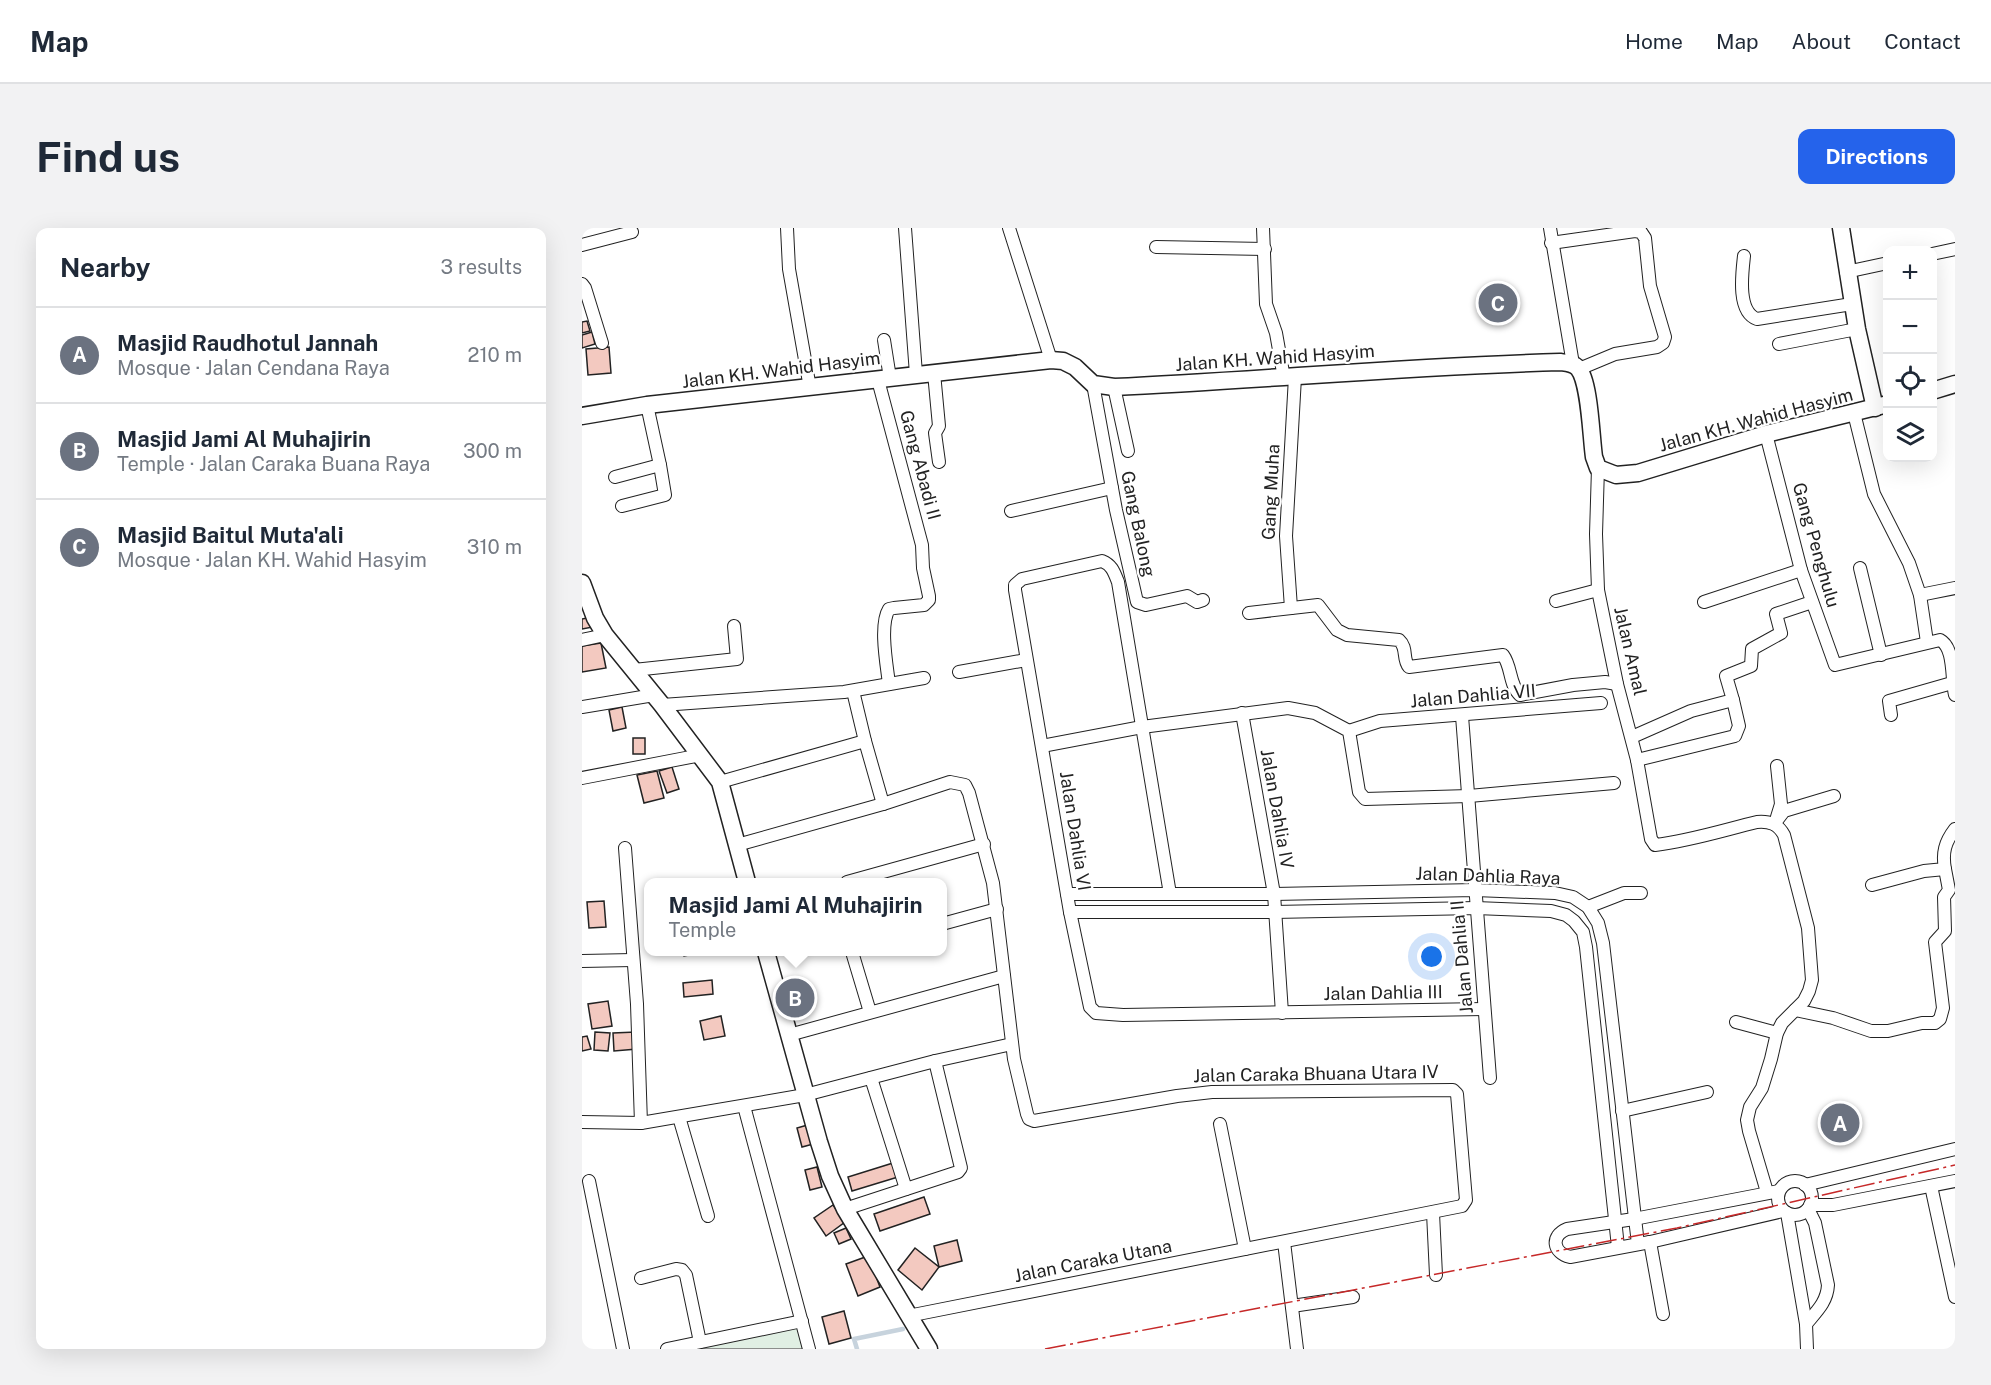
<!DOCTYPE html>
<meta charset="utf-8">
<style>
body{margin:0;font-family:"Public Sans",sans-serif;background:#f2f2f3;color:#1f2937}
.controls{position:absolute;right:18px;top:18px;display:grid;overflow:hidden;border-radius:12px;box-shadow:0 6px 24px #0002}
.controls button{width:54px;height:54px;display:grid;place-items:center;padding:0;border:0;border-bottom:2px solid #e0e1e3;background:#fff;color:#1f2937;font:30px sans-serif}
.you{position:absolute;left:850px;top:729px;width:21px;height:21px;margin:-15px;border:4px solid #fff;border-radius:50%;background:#1a73e8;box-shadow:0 0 0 9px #1a73e833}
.badge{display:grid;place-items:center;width:39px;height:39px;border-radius:50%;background:#2563eb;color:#fff;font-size:20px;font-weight:700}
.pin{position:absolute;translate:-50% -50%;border:3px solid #fff;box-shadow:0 2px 6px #0006}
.popup{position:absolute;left:62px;top:650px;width:303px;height:78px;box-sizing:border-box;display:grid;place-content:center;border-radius:12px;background:#fff;filter:drop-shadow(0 2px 4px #0005);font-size:20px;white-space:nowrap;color:#747a83}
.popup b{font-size:22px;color:#1f2937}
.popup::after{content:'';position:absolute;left:50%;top:100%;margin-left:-12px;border:12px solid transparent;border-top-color:#fff}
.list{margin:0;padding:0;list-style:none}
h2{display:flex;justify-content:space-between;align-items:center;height:78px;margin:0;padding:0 24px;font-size:26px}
h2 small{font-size:20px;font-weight:400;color:#747a83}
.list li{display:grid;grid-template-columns:39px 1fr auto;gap:18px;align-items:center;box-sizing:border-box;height:96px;padding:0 24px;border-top:2px solid #e0e1e3}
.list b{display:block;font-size:22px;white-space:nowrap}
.list p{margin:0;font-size:20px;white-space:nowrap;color:#747a83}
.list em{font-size:20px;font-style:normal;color:#747a83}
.icon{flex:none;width:33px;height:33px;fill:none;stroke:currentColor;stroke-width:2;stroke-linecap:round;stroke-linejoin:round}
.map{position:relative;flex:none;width:1373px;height:1121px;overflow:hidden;border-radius:12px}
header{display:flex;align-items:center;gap:36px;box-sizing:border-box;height:84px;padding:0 30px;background:#fff;border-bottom:2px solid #e0e1e3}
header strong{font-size:28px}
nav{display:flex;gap:33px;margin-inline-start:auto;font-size:21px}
.intro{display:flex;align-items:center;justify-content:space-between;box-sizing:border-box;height:144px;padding:0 36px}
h1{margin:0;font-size:42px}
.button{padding:15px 27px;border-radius:12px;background:#2563eb;color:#fff;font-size:21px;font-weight:700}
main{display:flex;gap:36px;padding:0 36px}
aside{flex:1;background:#fff;border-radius:12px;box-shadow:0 6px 24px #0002}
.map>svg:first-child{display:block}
.green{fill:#e0efe3;stroke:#6f6f6f;stroke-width:1.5}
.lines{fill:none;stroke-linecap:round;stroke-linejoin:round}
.stream{stroke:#c7d3dd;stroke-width:4.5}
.building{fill:#f3c9c0;stroke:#222;stroke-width:1.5}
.minor-casing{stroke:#222;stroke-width:14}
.tertiary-casing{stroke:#222;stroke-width:19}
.minor{stroke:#fff;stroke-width:12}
.tertiary{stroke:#fff;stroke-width:16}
.power{stroke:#c62828;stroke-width:1.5;stroke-dasharray:21 4.5 3 4.5;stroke-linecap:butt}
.labels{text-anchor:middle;stroke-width:4.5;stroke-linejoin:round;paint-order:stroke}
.street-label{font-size:18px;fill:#222;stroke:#fff}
</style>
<header>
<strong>Map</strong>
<nav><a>Home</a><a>Map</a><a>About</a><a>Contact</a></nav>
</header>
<div class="intro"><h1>Find us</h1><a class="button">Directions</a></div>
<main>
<aside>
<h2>Nearby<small>3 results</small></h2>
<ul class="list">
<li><span class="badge" style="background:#6b7280">A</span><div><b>Masjid Raudhotul Jannah</b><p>Mosque · Jalan Cendana Raya</p></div><em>210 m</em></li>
<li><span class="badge" style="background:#6b7280">B</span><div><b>Masjid Jami Al Muhajirin</b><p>Temple · Jalan Caraka Buana Raya</p></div><em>300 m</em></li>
<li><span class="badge" style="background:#6b7280">C</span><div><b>Masjid Baitul Muta'ali</b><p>Mosque · Jalan KH. Wahid Hasyim</p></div><em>310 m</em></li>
</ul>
</aside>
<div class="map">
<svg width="1373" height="1121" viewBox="0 0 1373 1121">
<rect width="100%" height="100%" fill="#fff"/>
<path class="green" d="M 214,1094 L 221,1121 L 84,1121 Z"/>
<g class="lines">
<path class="stream" d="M 275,1121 L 272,1111 L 321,1101"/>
</g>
<g class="building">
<path d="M 5,93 L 8,103 L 0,105 L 0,94 Z"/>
<path d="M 10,104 L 13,116 L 0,120 L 0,107 Z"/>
<path d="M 27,119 L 29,145 L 6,147 L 4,121 Z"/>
<path d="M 10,389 L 11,399 L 0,401 L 0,391 Z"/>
<path d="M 19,415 L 24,440 L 0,444 L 0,418 Z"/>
<path d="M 40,479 L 44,500 L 31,503 L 27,482 Z"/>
<rect x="51" y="510" width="12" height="16"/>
<path d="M 90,539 L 97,561 L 85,565 L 77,543 Z"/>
<path d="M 75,543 L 82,570 L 62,575 L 55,547 Z"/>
<path d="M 22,673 L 24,699 L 7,700 L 5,674 Z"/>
<path d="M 101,724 L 124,724 L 102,728 Z"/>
<path d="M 130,752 L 131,766 L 102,769 L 101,755 Z"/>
<path d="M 26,773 L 30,798 L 10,801 L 6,776 Z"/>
<path d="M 139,788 L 143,808 L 122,812 L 118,793 Z"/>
<path d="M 13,804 L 28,805 L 26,823 L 12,822 Z"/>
<path d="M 54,804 L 55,821 L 32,823 L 31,805 Z"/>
<path d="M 5,808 L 9,821 L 0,823 L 0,809 Z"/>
<path d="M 229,896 L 235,915 L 220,919 L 215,900 Z"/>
<path d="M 311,935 L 316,949 L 270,963 L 266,949 Z"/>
<path d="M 235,939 L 240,959 L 228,962 L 223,942 Z"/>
<path d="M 342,969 L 348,986 L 298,1003 L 292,986 Z"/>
<path d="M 251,977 L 263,994 L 244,1008 L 232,990 Z"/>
<path d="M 264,1000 L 269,1011 L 257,1016 L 252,1005 Z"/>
<path d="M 375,1012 L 380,1033 L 357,1039 L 352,1018 Z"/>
<path d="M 333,1020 L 357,1039 L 340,1062 L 316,1042 Z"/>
<path d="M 286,1028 L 298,1059 L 276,1068 L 264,1036 Z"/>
<path d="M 262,1083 L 269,1110 L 247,1116 L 240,1089 Z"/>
</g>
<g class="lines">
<defs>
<g id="minor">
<path d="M 205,0 L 207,41 L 228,160"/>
<path d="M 323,0 L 334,146"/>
<path d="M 427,0 L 469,132"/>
<path d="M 681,0 L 684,76 L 694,105 L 702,150"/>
<path d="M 968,0 L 991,136"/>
<path d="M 969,15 L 1053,3 L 1059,4 L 1063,10 L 1068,58 L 1083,109 L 1081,115 L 1075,119 L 1033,126 L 997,141"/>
<path d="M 0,17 L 50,4"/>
<path d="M 574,19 L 683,21"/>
<path d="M 1350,26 L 1373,21"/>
<path d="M 1162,28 C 1160,46 1155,84 1175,91 L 1270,76"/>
<path d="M 1264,44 L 1306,35"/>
<path d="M 0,56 L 3,60 L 20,115"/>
<path d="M 302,112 L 308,150"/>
<path d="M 1197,116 L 1275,101"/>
<path d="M 352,145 L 357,198 L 353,205 L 357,234"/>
<path d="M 296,152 L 340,317 L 341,340 L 347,368 L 347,372 L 342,377 L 312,380 L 307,381 C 297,397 305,438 307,456"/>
<path d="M 511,156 L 534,282 L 555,374 L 564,377 L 605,368 L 615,374 L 621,372"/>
<path d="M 532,159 L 546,223"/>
<path d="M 1272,185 L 1292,266 L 1327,335 L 1338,367 L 1345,414"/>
<path d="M 1184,206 L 1219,342 L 1253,437 L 1358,412 C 1373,420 1369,450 1373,467"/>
<path d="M 1016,240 L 1014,306 L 1016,362 L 1035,456 L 1055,532 L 1069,611 L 1073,617 C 1108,613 1142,602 1175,594 C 1188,593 1196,596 1202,607 L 1226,700 L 1230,752 L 1227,763 L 1222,773 L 1200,795 L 1195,805 L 1189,831 L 1180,860 L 1168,879 L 1165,892 L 1167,903 L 1185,964"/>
<path d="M 33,249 L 78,237"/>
<path d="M 40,278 L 83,267 L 78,237 L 65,177"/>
<path d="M 429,283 L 530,260"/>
<path d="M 1278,340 L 1299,427"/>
<path d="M 1338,367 L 1373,360"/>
<path d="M 974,373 L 1016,362"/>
<path d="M 1122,374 L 1219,342"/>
<path d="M 709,380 L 704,308 L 713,149"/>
<path d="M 667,385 L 736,377 L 755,402 L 765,407 L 817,412 C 826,420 820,431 827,439 L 921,427 C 930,439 927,457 938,467 L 991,457 L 1023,454 L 1035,456"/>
<path d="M 0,412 L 23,407"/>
<path d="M 52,442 L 155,431 L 152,398"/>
<path d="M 377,444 L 444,432"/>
<path d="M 271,463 L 283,513 L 301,576"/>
<path d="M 80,477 L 262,464 L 342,450"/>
<path d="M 0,479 L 72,467"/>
<path d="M 660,485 L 692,666 L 700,785"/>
<path d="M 1309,487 L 1307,473 L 1370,455"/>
<path d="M 880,488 L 908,850"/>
<path d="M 767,503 L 798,493 L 1019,475"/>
<path d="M 1050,509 L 1109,483 L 1151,472 L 1144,448 L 1169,438 L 1170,421 L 1199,405 L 1194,386 L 1230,374"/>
<path d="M 460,518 L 560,499 L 706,480 L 733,485 L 767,503 L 777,564 L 783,571 L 887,568 L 1032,555"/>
<path d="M 1055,532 L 1153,508 L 1157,498 L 1151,472"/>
<path d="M 1195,538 L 1199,576 L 1195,589"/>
<path d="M 0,550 L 119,527"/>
<path d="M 138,554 L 283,513"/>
<path d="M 1192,596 L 1202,583 L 1252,568"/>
<path d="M 155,617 L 301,576 L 368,554 L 383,557 L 387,565 L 411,655 L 432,831 L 445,886 L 447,891 L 452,893 L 595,868 L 630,864 L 871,862 L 875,866 L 884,972 L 880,978 L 326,1088"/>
<path d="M 43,620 L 55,776 L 59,895"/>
<path d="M 265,654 L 402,616"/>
<path d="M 1290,657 L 1342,643 L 1363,641 C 1360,625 1363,614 1373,601"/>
<path d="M 485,666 L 692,666 L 893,662 L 973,665 L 991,669 L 1006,679 L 1016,695 L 1021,715 L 1056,1016"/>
<path d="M 588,666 L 536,354 C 532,344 530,337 520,333 L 440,351 L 433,357 L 433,362 L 488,684 L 508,779 L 514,785 L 541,787 L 902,781"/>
<path d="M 1006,679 L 1042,665 L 1059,665"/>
<path d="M 488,684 L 692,684 L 894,680 L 969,683 L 984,687 L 992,693 L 1001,704 L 1004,719 L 1036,1019"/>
<path d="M 360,696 L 415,681"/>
<path d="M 270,724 L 288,784"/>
<path d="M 0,733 L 51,732"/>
<path d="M 1213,782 L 1251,790 L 1289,803 L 1306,803 L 1340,795 L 1353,795 L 1358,791 L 1361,780 L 1353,714 L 1363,703 L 1362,669 L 1367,662 L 1363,641"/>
<path d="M 1154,794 L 1195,805"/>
<path d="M 207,807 L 422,748"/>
<path d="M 289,850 L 324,961"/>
<path d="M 162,878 L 227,1121"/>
<path d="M 1040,883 L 1125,864"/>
<path d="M 97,889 L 126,988"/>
<path d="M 0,894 L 59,895 L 223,867 L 353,833 L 430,816"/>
<path d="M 638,896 L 663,1021"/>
<circle cx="1213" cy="970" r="17"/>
<path d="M 7,953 L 41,1121"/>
<path d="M 1223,957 L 1373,921"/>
<path d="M 1349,958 L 1373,1069"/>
<path d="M 1197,963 L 1052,991 L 985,1001 C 968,1008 971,1025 988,1029 L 1068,1014 L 1201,983"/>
<path d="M 1228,977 L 1251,977 L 1373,953"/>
<path d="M 263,981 L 376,944 L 379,940 L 353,833"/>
<path d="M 851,985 L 854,1047"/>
<path d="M 1205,985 L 1224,1096 L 1225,1121"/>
<path d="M 702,1014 L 715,1121"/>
<path d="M 1068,1014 L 1081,1086"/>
<path d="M 59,1050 L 94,1041 L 100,1042 L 104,1047 L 118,1114"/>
<path d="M 710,1078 L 771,1069"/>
<path d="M 1224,1096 C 1235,1083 1245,1074 1246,1057 L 1233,995 L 1226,981"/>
<path d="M 85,1121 L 220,1093"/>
</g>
<g id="tertiary">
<path d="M 1259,0 L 1275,101 L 1293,180"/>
<path d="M 1350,163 L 1373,156"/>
<path d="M 0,188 L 65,177 L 469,132 L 481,133 L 493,139 L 511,156 L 532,159 C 681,152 829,138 978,134 C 985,135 991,135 996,140 C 1008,154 1009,209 1012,229 L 1016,240 L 1034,247 L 1056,245 L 1184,206 L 1306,176"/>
<path d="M 0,355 L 13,390 L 23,407 L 80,477 L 138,554 L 165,654"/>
<path d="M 184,724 L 237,914 L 248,948 L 263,981 L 347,1121"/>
</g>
</defs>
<use href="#minor" class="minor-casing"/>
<use href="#tertiary" class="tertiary-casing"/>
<use href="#minor" class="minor"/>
<use href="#tertiary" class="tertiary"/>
<path class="power" d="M 463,1121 L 1095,1000 L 1373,937"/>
</g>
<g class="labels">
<g class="street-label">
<text transform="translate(693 130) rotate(-4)" y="6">Jalan KH. Wahid Hasyim</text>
<text transform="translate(199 142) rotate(-7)" y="6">Jalan KH. Wahid Hasyim</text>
<text transform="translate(1174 192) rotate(-15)" y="6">Jalan KH. Wahid Hasyim</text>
<text transform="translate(338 237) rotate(75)" y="6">Gang Abadi II</text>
<text transform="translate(689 264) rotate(-87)" y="6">Gang Muha</text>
<text transform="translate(556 296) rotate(78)" y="6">Gang Balong</text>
<text transform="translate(1234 317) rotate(74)" y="6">Gang Penghulu</text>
<text transform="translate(1048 423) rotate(77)" y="6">Jalan Amal</text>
<text transform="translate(891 468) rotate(-5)" y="6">Jalan Dahlia VII</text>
<text transform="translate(695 581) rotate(80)" y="6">Jalan Dahlia IV</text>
<text transform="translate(493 603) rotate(81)" y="6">Jalan Dahlia VI</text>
<text transform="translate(906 648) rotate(2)" y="6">Jalan Dahlia Raya</text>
<text transform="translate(880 729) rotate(-95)" y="6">Jalan Dahlia II</text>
<text transform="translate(801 765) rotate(-1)" y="6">Jalan Dahlia III</text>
<text transform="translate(734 846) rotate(-1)" y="6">Jalan Caraka Bhuana Utara IV</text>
<text transform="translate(511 1033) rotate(-11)" y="6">Jalan Caraka Utana</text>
</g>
</g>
</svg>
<div class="controls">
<button>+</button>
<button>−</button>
<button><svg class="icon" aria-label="locate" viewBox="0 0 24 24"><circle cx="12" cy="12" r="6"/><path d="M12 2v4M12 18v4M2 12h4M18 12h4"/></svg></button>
<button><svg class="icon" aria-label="layers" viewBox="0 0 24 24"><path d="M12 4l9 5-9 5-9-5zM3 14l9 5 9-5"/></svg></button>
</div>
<div class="you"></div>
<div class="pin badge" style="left:1258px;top:895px;background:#6b7280">A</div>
<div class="pin badge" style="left:213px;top:770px;background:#6b7280">B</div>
<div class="popup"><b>Masjid Jami Al Muhajirin</b>Temple</div>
<div class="pin badge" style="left:916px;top:75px;background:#6b7280">C</div>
</div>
</main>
